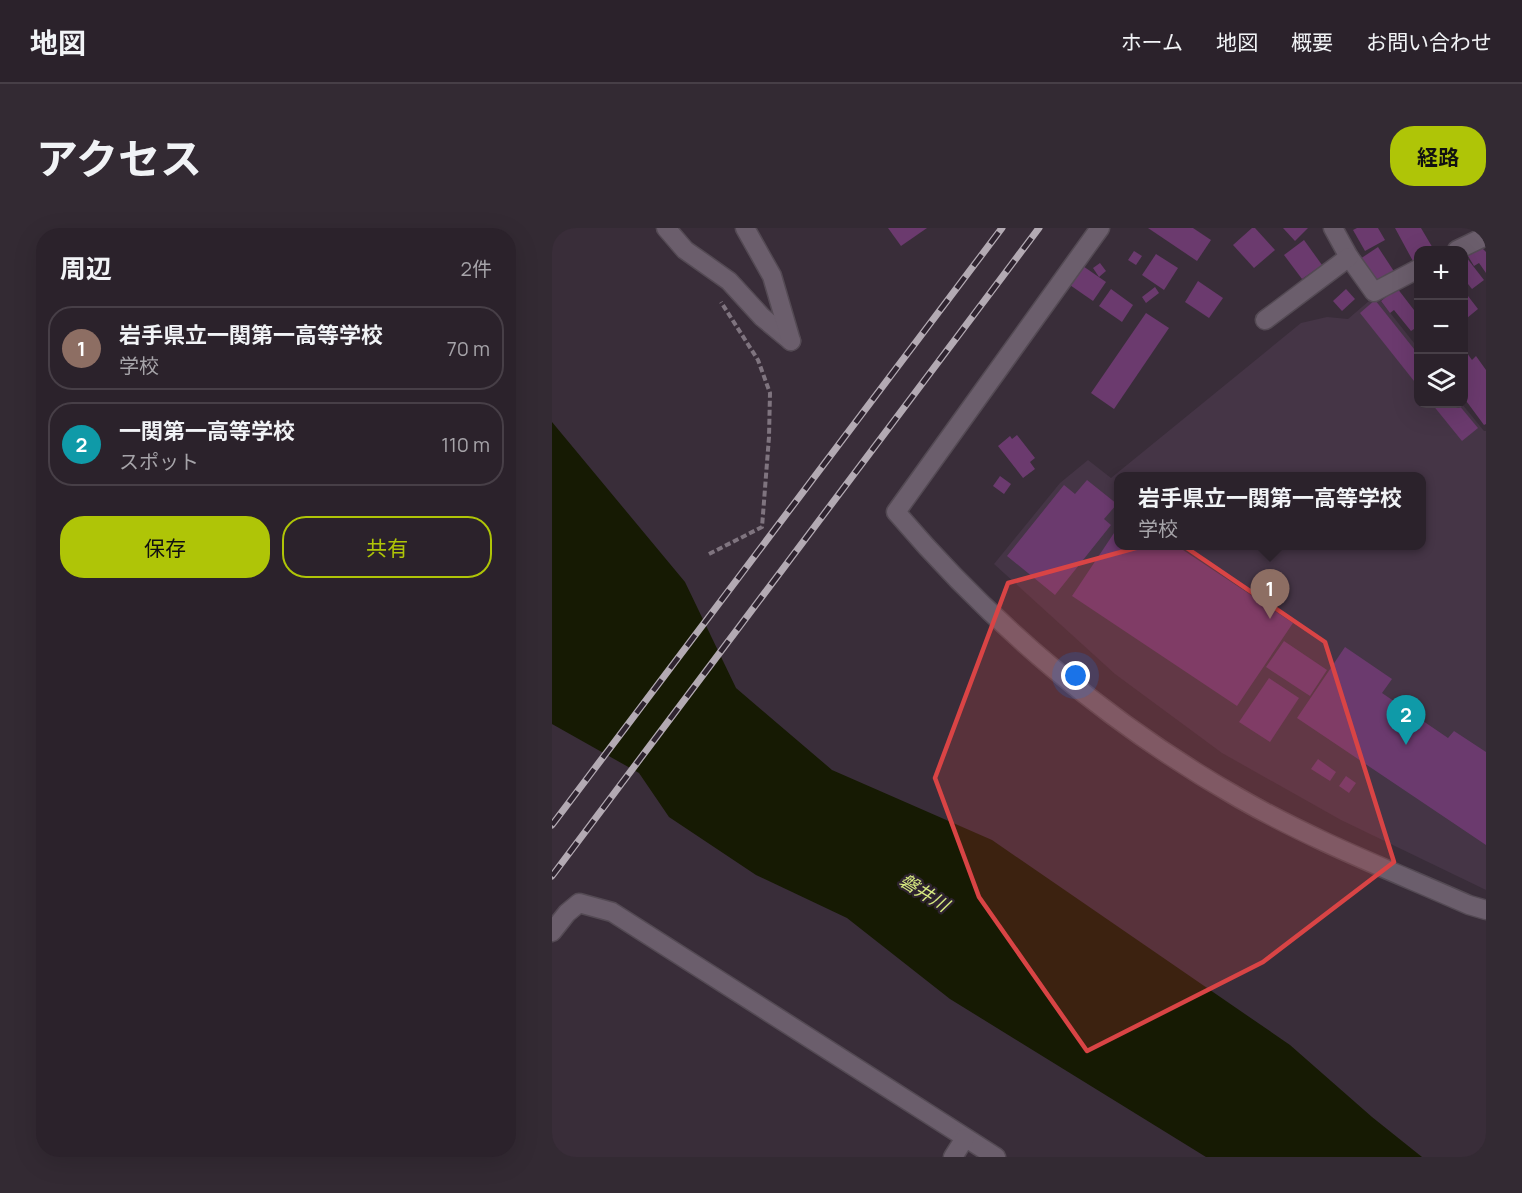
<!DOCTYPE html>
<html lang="ja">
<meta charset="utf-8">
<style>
body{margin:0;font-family:Manrope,"Noto Sans JP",sans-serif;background:#332a33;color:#f1f3f6}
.controls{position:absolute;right:18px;top:18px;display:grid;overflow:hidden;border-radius:12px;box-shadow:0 6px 24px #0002}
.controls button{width:54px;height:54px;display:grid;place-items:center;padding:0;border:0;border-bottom:2px solid #473f47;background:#2b222b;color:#f1f3f6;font:30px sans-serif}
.you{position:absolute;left:524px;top:448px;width:21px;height:21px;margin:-15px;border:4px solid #fff;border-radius:50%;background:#1a73e8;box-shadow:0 0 0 9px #1a73e833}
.badge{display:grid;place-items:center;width:39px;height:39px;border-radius:50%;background:#afc507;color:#fff;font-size:20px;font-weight:700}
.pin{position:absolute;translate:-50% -50px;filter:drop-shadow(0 2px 3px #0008)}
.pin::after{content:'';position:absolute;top:32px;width:21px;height:18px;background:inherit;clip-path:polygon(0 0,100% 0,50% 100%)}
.popup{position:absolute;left:562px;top:244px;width:312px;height:78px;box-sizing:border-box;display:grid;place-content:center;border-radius:12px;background:#2b222b;filter:drop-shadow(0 2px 4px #0005);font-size:20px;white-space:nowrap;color:#a6a4a9}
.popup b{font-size:22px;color:#f1f3f6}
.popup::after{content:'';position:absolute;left:50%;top:100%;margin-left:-12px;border:12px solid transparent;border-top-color:#2b222b}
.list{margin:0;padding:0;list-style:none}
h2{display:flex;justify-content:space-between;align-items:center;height:78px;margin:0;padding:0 24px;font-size:26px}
h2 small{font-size:20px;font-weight:400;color:#a6a4a9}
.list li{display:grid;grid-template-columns:39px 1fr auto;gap:18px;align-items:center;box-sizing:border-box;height:84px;margin:0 12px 12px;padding:0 12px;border:2px solid #473f47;border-radius:24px}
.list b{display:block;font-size:22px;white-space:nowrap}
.list p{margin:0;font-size:20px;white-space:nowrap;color:#a6a4a9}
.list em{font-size:20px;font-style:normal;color:#a6a4a9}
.actions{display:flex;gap:12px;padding:18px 24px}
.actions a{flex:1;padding:14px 0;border:2px solid #afc507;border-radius:24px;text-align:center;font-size:21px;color:#afc507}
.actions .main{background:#afc507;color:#111}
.icon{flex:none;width:33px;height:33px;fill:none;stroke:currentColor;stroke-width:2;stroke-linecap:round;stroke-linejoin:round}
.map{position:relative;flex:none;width:934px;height:929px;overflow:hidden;border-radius:24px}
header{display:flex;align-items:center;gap:36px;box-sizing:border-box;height:84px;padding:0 30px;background:#2b222b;border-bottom:2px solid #473f47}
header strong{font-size:28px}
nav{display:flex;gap:33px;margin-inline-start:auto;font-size:21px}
.intro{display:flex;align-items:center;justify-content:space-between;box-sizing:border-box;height:144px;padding:0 36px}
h1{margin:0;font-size:42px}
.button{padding:15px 27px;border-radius:24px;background:#afc507;color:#111;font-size:21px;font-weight:700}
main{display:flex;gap:36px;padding:0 36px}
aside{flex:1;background:#2b222b;border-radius:24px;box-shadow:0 6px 24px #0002}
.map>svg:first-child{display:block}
.built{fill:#453546;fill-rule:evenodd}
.water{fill:#161a03}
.building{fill:#6b3a6e}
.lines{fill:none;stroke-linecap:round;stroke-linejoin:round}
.minor-casing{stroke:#544a54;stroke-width:21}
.path{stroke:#7f747f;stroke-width:4;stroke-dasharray:6 3;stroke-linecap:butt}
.minor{stroke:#6b5e6c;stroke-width:18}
.rail-casing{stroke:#b3aab3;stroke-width:7}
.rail{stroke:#2e232f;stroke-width:4.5;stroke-dasharray:14;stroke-linecap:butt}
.marked{fill:#d94445;fill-opacity:0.2;stroke:#d94445;stroke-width:4.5;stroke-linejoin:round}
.labels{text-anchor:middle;stroke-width:4.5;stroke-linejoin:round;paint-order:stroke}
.water-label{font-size:18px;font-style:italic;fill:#d6e981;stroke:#2e232f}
</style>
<header>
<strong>地図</strong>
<nav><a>ホーム</a><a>地図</a><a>概要</a><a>お問い合わせ</a></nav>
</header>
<div class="intro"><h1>アクセス</h1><a class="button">経路</a></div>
<main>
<aside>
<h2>周辺<small>2件</small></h2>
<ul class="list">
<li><span class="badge" style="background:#8d6e63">1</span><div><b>岩手県立一関第一高等学校</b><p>学校</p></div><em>70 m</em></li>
<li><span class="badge" style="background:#0f9aa8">2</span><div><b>一関第一高等学校</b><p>スポット</p></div><em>110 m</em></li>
</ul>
<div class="actions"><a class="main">保存</a><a>共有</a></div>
</aside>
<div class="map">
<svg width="934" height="929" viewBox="0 0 934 929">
<rect width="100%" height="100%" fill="#392d39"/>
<path class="built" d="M 824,67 L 866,120 L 866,176 L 910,176 L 932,203 L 934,203 L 934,662 L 789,592 L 670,525 L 563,446 L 442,336 L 508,255 L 536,232 L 559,250 L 749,95 L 775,89 L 796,91 ZM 566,249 L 870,249 L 870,318 L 566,318 Z"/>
<path class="water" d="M 0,194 L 133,354 L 184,460 L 280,542 L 440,612 L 738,817 L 820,889 L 870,929 L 654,929 L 398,771 L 295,690 L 204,647 L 117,589 L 87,545 L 0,496 Z"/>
<g class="building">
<path d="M 336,0 L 375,0 L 349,18 Z"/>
<path d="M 596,0 L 641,0 L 659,12 L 645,33 Z"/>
<path d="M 700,0 L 703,0 L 723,22 L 702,40 L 681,17 Z"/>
<path d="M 731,0 L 756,0 L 743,13 Z"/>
<path d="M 805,0 L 826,0 L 833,12 L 813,23 L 801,2 Z"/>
<path d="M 843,0 L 869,0 L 882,22 L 866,22 L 866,32 L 862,35 Z"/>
<path d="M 752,12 L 770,37 L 750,51 L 732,27 Z"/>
<path d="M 826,19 L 845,48 L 828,60 L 808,31 Z"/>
<path d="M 930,20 L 934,24 L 934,45 L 927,35 L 922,38 L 916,28 Z"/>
<path d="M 582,23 L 590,28 L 584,37 L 576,32 Z"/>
<path d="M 604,26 L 626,40 L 612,62 L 590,47 Z"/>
<path d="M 914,29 L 932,52 L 920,61 L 912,51 L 912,30 Z"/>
<path d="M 548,35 L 554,43 L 547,49 L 541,40 Z"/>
<path d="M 528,36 L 554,54 L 541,73 L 515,55 Z"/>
<path d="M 646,53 L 671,70 L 657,90 L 633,74 Z"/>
<path d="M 603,59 L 607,65 L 594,75 L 590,69 Z"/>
<path d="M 845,60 L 862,82 L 866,78 L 866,108 L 862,101 L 859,103 L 842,82 L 838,85 L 829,73 Z"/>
<path d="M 559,61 L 581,77 L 570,94 L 547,78 Z"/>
<path d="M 794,61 L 803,71 L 790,83 L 781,73 Z"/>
<path d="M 912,65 L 914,69 L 916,68 L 926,81 L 915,90 L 912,86 Z"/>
<path d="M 823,72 L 866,126 L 866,158 L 808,85 Z"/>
<path d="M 594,85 L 617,100 L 562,181 L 539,165 Z"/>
<path d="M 912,121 L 920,132 L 924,128 L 934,142 L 934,196 L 932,197 L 912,170 Z"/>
<path d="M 880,176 L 906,176 L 926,200 L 910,213 Z"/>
<path d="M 465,207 L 483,230 L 478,234 L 483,241 L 471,250 L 446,218 L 458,208 L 460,211 Z"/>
<path d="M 448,248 L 459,256 L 452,266 L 441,258 Z"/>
<path d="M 535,252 L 565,276 L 552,291 L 559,297 L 503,367 L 455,328 L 512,257 L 523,266 Z"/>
<path d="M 566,299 L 566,318 L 625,318 L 741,395 L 685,478 L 520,368 Z"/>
<path d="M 732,413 L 775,442 L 758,468 L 714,439 Z"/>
<path d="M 793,419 L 840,451 L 830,465 L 896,510 L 902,503 L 934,524 L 934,617 L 745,490 Z"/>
<path d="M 717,450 L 747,470 L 718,514 L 687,494 Z"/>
<path d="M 766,531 L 784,544 L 778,553 L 759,541 Z"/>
<path d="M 794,548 L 804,555 L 797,565 L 787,558 Z"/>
</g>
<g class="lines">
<defs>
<g id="minor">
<path d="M 114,0 L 133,22 L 177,53 L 210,89 L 239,113"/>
<path d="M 193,0 L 220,48 L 239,113"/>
<path d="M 548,0 L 344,284 C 440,397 557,496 687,570 C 760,612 840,643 917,677 L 934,682"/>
<path d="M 781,0 L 797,29 L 822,64 L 866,41"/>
<path d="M 905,22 L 934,8"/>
<path d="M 713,92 L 797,29"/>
<path d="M 0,704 L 15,685 L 27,675 L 60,684 L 444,929"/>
<path d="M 401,929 L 413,910"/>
</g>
</defs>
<use href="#minor" class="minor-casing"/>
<path class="path" d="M 157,326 L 210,299 L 217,209 L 218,165 L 206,132 L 169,74"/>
<use href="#minor" class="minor"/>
<defs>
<g id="rail">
<path d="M 0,597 L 450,0"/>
<path d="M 0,648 L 487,0"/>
</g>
</defs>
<use href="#rail" class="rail-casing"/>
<use href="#rail" class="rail"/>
</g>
<path class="marked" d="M 620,310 L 773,414 L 842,634 L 711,734 L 535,823 L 427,669 L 383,550 L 456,355 Z"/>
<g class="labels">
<g class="water-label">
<text transform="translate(372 665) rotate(32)" y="6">磐井川</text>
</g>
</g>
</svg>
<div class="controls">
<button>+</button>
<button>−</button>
<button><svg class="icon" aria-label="layers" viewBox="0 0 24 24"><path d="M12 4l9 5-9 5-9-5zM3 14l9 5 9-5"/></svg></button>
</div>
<div class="you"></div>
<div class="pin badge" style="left:718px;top:391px;background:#8d6e63">1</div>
<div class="popup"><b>岩手県立一関第一高等学校</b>学校</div>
<div class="pin badge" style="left:854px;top:517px;background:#0f9aa8">2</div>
</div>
</main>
